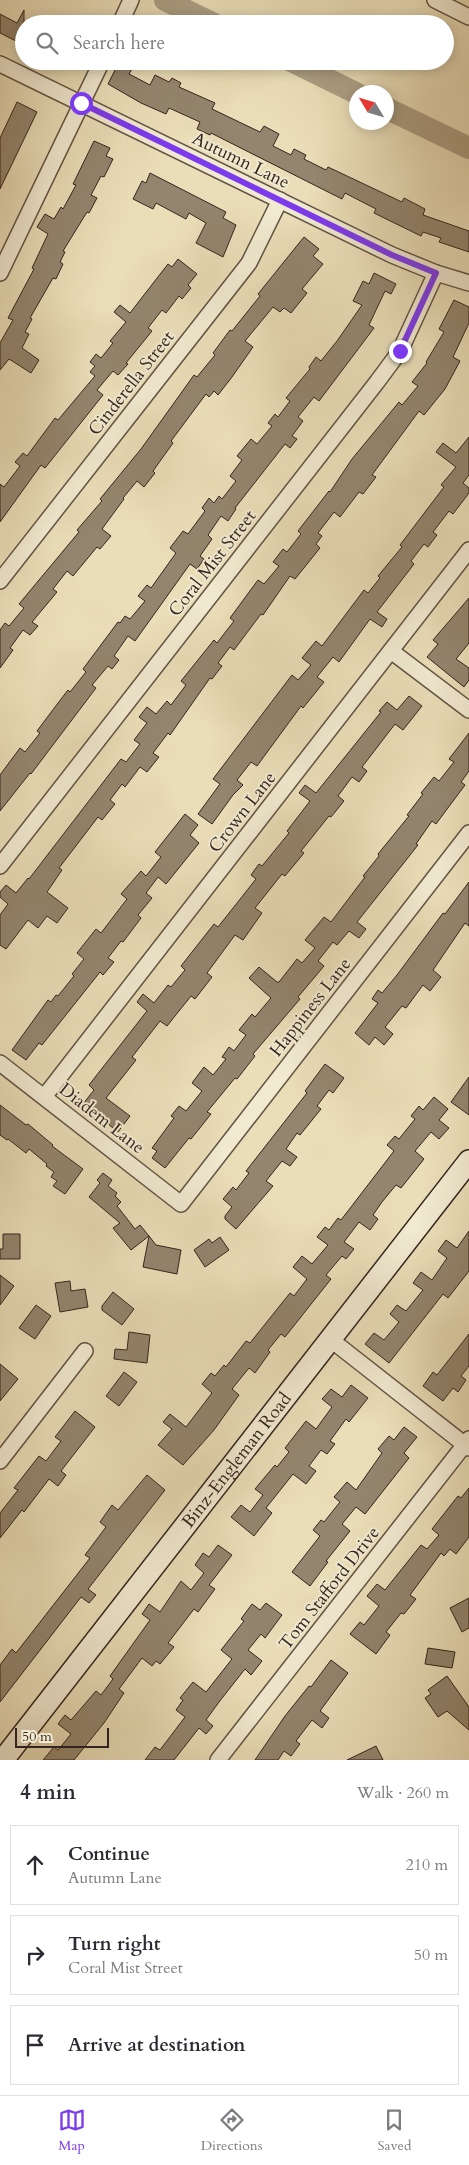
<!DOCTYPE html>
<meta charset="utf-8">
<style>
body{margin:0;font-family:Cardo,serif;background:#f2f2f3;color:#2b2b33}
.compass{position:absolute;left:349px;top:85px;width:45px;height:45px;border-radius:50%;background:#fff;box-shadow:0 2px 12px #0003;rotate:308deg}
.scale{position:absolute;left:15px;bottom:12px;width:94px;box-sizing:border-box;padding-left:5px;border:2px solid #34251e;border-top:0;font-size:14px;line-height:18px;white-space:nowrap;color:#34251e;-webkit-text-stroke:4px #f1ead1;paint-order:stroke}
.stop{position:absolute;width:15px;height:15px;margin:-11px;border:4px solid #7c3aed;border-radius:50%;background:#fff}
.stop.end{background:#7c3aed;border-color:#fff;box-shadow:0 1px 5px #0008}
.list{margin:0;padding:0;list-style:none}
h2{display:flex;justify-content:space-between;align-items:center;height:65px;margin:0;padding:0 20px;font-size:21px}
h2 small{font-size:16px;font-weight:400;color:#7c7c81}
.list li{display:grid;grid-template-columns:32px 1fr auto;gap:15px;align-items:center;box-sizing:border-box;height:80px;margin:0 10px 10px;padding:0 10px;border:1px solid #e1e1e2;border-radius:0px}
.list b{display:block;font-size:19px;white-space:nowrap}
.list p{margin:0;font-size:16px;white-space:nowrap;color:#7c7c81}
.list em{font-size:16px;font-style:normal;color:#7c7c81}
.icon{flex:none;width:28px;height:28px;fill:none;stroke:currentColor;stroke-width:2;stroke-linecap:round;stroke-linejoin:round}
.map{position:relative;flex:none;width:469px;height:1760px;overflow:hidden}
.search{position:absolute;background:#fff;box-shadow:0 2px 12px #0003;left:15px;right:15px;top:15px;height:55px;display:flex;align-items:center;gap:12px;box-sizing:border-box;padding:0 18px;border-radius:28px;color:#7c7c81;font-size:19px}
.sheet{height:335px;background:#fff}
nav{display:flex;justify-content:space-around;align-items:center;box-sizing:border-box;height:70px;border-top:1px solid #e1e1e2;background:#fff;font-size:14px;color:#7c7c81}
nav a{display:grid;justify-items:center;gap:2px}
nav .on{color:#7c3aed}
.map>svg:first-child{display:block}
.lines{fill:none;stroke-linecap:round;stroke-linejoin:round}
.river{stroke:#ac9f84;stroke-width:22}
.building{fill:#93856e;stroke:#34251e}
.street-casing{stroke:#625344;stroke-width:18}
.secondary-casing{stroke:#34251e;stroke-width:24}
.street{stroke:#f1ead1;stroke-width:15}
.secondary{stroke:#f1ead1;stroke-width:21}
.route{stroke:#7c3aed;stroke-width:6}
.labels{text-anchor:middle;stroke-width:4;stroke-linejoin:round;paint-order:stroke}
.street-label{font-size:18px;fill:#34251e;stroke:#f1ead1}
</style>
<div class="map">
<svg width="469" height="1760" viewBox="0 0 469 1760">
<rect width="100%" height="100%" fill="#eadeb8"/>
<filter id="stains"><feTurbulence type="fractalNoise" baseFrequency=".004" numOctaves="4"/><feColorMatrix values="0 0 0 0 .2 0 0 0 0 .09 0 0 0 0 .02 0 0 0 .5 -.17"/></filter>
<radialGradient id="worn" r=".72"><stop offset=".6" stop-color="#630" stop-opacity="0"/><stop offset="1" stop-color="#630" stop-opacity=".3"/></radialGradient>
<g class="lines">
<g class="river">
<path d="M 165,0 L 214,24"/>
<path d="M 291,61 L 356,93"/>
<path d="M 386,108 L 469,148"/>
</g>
</g>
<g class="building">
<path d="M 24,10 L 24,45 L 0,33 L 0,14 L 17,23 Z"/>
<path d="M 119,62 L 132,69 L 129,74 L 150,85 L 155,75 L 169,82 L 172,78 L 181,83 L 179,87 L 215,103 L 212,109 L 260,132 L 264,126 L 279,134 L 273,146 L 291,155 L 294,149 L 306,155 L 304,159 L 326,170 L 328,167 L 402,202 L 404,198 L 425,209 L 423,215 L 469,231 L 469,252 L 439,242 L 441,238 L 423,232 L 421,236 L 374,213 L 376,209 L 345,193 L 342,199 L 211,133 L 210,135 L 197,129 L 200,122 L 169,108 L 166,114 L 141,103 L 108,84 Z"/>
<path d="M 17,102 L 37,112 L 0,189 L 0,138 Z"/>
<path d="M 94,141 L 110,148 L 106,156 L 113,159 L 104,177 L 101,176 L 91,195 L 97,198 L 89,213 L 87,212 L 63,251 L 65,252 L 60,262 L 63,264 L 56,279 L 53,278 L 30,318 L 32,319 L 25,332 L 29,334 L 22,348 L 39,360 L 31,373 L 9,359 L 0,370 L 0,343 L 13,320 L 8,318 L 34,269 L 32,268 L 48,234 L 37,227 L 45,214 L 54,219 L 61,207 L 63,209 L 76,185 L 73,184 Z"/>
<path d="M 150,173 L 226,212 L 223,218 L 236,225 L 223,257 L 196,243 L 206,223 L 189,213 L 186,219 L 156,203 L 153,209 L 133,199 L 142,181 L 146,183 Z"/>
<path d="M 304,237 L 319,249 L 313,256 L 323,264 L 302,289 L 307,293 L 291,313 L 284,308 L 280,312 L 273,307 L 245,341 L 253,347 L 232,377 L 218,395 L 214,391 L 209,397 L 206,394 L 171,441 L 173,443 L 153,471 L 155,473 L 144,487 L 137,481 L 123,498 L 124,499 L 102,529 L 111,536 L 100,549 L 97,547 L 73,576 L 67,571 L 53,589 L 57,592 L 32,622 L 38,626 L 30,635 L 23,630 L 10,648 L 13,650 L 0,668 L 0,630 L 5,623 L 9,626 L 24,608 L 19,604 L 79,532 L 77,530 L 102,501 L 100,499 L 141,449 L 194,375 L 197,377 L 215,355 L 213,353 L 230,330 L 232,331 L 260,296 L 258,294 Z"/>
<path d="M 178,259 L 197,274 L 188,285 L 191,288 L 182,299 L 179,296 L 166,313 L 162,310 L 148,328 L 152,331 L 126,363 L 128,364 L 118,375 L 113,371 L 97,390 L 103,395 L 45,468 L 41,465 L 0,522 L 0,484 L 4,487 L 20,466 L 15,462 L 23,453 L 27,456 L 55,418 L 58,420 L 95,376 L 90,372 L 95,366 L 90,362 L 96,354 L 101,358 L 113,343 L 110,341 L 126,322 L 114,312 L 120,305 L 130,313 L 168,264 L 172,267 Z"/>
<path d="M 374,273 L 396,284 L 391,294 L 385,291 L 369,325 L 374,328 L 319,401 L 314,397 L 298,417 L 303,421 L 292,436 L 297,439 L 290,448 L 285,444 L 235,508 L 236,509 L 228,521 L 221,516 L 208,535 L 212,539 L 200,556 L 204,559 L 197,569 L 190,564 L 135,641 L 128,636 L 114,656 L 119,660 L 112,669 L 108,666 L 92,685 L 96,688 L 31,774 L 30,773 L 0,811 L 0,775 L 20,748 L 25,752 L 40,733 L 37,731 L 55,707 L 68,690 L 70,692 L 86,672 L 83,669 L 118,622 L 120,623 L 125,616 L 130,619 L 145,601 L 138,596 L 147,585 L 151,588 L 176,553 L 170,548 L 183,531 L 188,534 L 205,511 L 202,508 L 209,498 L 214,503 L 219,496 L 222,499 L 236,481 L 230,476 L 242,460 L 237,456 L 251,439 L 257,444 L 272,426 L 268,423 L 275,414 L 278,417 L 290,401 L 286,398 L 310,369 L 309,367 L 316,357 L 321,361 L 337,341 L 362,305 L 353,301 L 363,281 L 369,284 Z"/>
<path d="M 454,300 L 469,307 L 469,323 L 453,357 L 460,361 L 445,389 L 424,415 L 419,411 L 372,475 L 376,477 L 363,494 L 359,492 L 340,517 L 334,512 L 318,533 L 322,536 L 316,544 L 320,548 L 295,579 L 290,576 L 263,615 L 261,614 L 234,650 L 230,647 L 218,663 L 222,666 L 212,679 L 210,678 L 170,735 L 168,733 L 153,753 L 159,757 L 147,772 L 140,767 L 125,787 L 122,784 L 110,800 L 115,804 L 102,820 L 98,817 L 59,868 L 62,870 L 47,892 L 68,908 L 57,923 L 47,916 L 38,928 L 28,920 L 6,949 L 0,945 L 0,915 L 8,904 L 0,897 L 0,892 L 6,885 L 16,893 L 28,878 L 29,879 L 121,759 L 126,762 L 140,744 L 134,740 L 147,723 L 139,717 L 147,707 L 156,714 L 167,701 L 171,705 L 186,685 L 181,681 L 214,640 L 217,643 L 234,621 L 230,618 L 258,580 L 264,584 L 279,566 L 273,562 L 283,549 L 287,552 L 301,534 L 298,531 L 329,491 L 330,492 L 352,459 L 399,402 L 402,405 L 418,386 L 412,382 L 427,363 L 426,362 L 444,332 L 439,329 Z"/>
<path d="M 469,437 L 469,475 L 463,483 L 469,488 L 469,493 L 453,514 L 449,511 L 433,532 L 437,535 L 428,547 L 424,544 L 411,561 L 414,564 L 377,612 L 387,619 L 382,627 L 370,619 L 339,662 L 333,657 L 317,677 L 324,682 L 303,708 L 301,706 L 257,766 L 251,762 L 237,780 L 243,785 L 233,795 L 212,824 L 198,814 L 220,784 L 213,779 L 292,675 L 298,680 L 311,665 L 302,658 L 316,641 L 322,646 L 364,590 L 368,593 L 380,578 L 378,576 L 402,547 L 400,545 L 444,487 L 441,485 L 456,467 L 436,452 L 443,443 L 456,453 Z"/>
<path d="M 469,598 L 469,643 L 456,659 L 469,668 L 469,680 L 464,687 L 427,657 L 438,644 L 433,640 Z"/>
<path d="M 409,696 L 422,706 L 403,730 L 395,724 L 362,767 L 367,771 L 359,782 L 352,777 L 338,796 L 344,801 L 331,817 L 329,816 L 301,851 L 304,853 L 285,876 L 282,874 L 255,908 L 262,913 L 243,940 L 235,935 L 207,973 L 212,977 L 195,999 L 191,996 L 167,1026 L 160,1021 L 132,1057 L 136,1060 L 106,1098 L 130,1116 L 118,1132 L 83,1104 L 94,1090 L 89,1085 L 147,1011 L 137,1002 L 143,994 L 154,1003 L 168,985 L 171,987 L 185,970 L 181,966 L 214,924 L 218,927 L 241,898 L 256,879 L 251,875 L 259,864 L 262,866 L 289,833 L 287,831 L 310,801 L 299,793 L 305,785 L 316,793 L 381,712 L 379,711 L 387,702 L 397,710 Z"/>
<path d="M 469,733 L 469,771 L 461,782 L 465,785 L 436,824 L 432,821 L 416,844 L 418,845 L 357,922 L 366,929 L 359,938 L 349,931 L 337,945 L 333,942 L 318,961 L 324,966 L 298,997 L 300,999 L 253,1054 L 255,1056 L 237,1079 L 235,1078 L 207,1112 L 211,1114 L 191,1139 L 189,1138 L 165,1168 L 152,1158 L 157,1151 L 152,1148 L 174,1118 L 171,1116 L 179,1106 L 186,1111 L 202,1091 L 192,1083 L 204,1067 L 213,1075 L 226,1059 L 222,1057 L 229,1047 L 234,1051 L 246,1035 L 239,1030 L 252,1014 L 255,1017 L 271,998 L 249,978 L 259,967 L 277,982 L 279,982 L 297,959 L 302,963 L 315,948 L 305,940 L 324,917 L 331,922 L 365,877 L 363,876 L 379,856 L 378,854 L 409,816 L 407,815 L 423,794 L 421,793 L 434,777 L 439,781 L 454,762 L 449,759 Z"/>
<path d="M 185,814 L 198,825 L 190,835 L 199,843 L 166,884 L 158,877 L 146,893 L 152,898 L 138,915 L 141,918 L 123,942 L 121,941 L 108,958 L 114,962 L 103,975 L 100,972 L 42,1045 L 39,1043 L 26,1060 L 12,1050 L 48,1000 L 51,1002 L 56,995 L 58,996 L 74,976 L 72,974 L 84,959 L 77,953 L 96,929 L 101,933 L 127,899 L 121,894 L 141,871 L 146,876 L 161,857 L 155,852 Z"/>
<path d="M 469,882 L 469,926 L 465,923 L 433,970 L 441,977 L 430,991 L 423,985 L 406,1008 L 402,1006 L 385,1027 L 393,1034 L 384,1045 L 375,1037 L 369,1045 L 355,1033 L 378,1003 L 372,999 L 378,990 L 382,993 L 397,975 L 443,913 L 445,914 Z"/>
<path d="M 325,1064 L 344,1078 L 333,1093 L 329,1090 L 317,1106 L 321,1109 L 300,1135 L 297,1133 L 286,1149 L 297,1157 L 290,1166 L 282,1161 L 266,1181 L 273,1186 L 236,1229 L 225,1219 L 225,1216 L 232,1207 L 223,1199 L 233,1187 L 236,1190 L 249,1173 L 246,1171 L 307,1093 L 305,1091 Z"/>
<path d="M 469,1077 L 469,1115 L 451,1102 Z"/>
<path d="M 434,1097 L 448,1109 L 439,1120 L 449,1128 L 439,1139 L 431,1132 L 415,1151 L 424,1159 L 401,1188 L 396,1185 L 382,1202 L 373,1215 L 378,1219 L 370,1230 L 359,1222 L 344,1242 L 354,1249 L 346,1259 L 342,1256 L 326,1275 L 331,1279 L 285,1337 L 281,1334 L 268,1350 L 270,1352 L 255,1373 L 249,1368 L 232,1389 L 239,1395 L 214,1430 L 183,1465 L 158,1445 L 172,1429 L 163,1422 L 170,1414 L 186,1427 L 212,1393 L 202,1384 L 211,1373 L 215,1376 L 224,1365 L 226,1367 L 246,1341 L 250,1343 L 290,1293 L 294,1296 L 307,1279 L 293,1267 L 302,1256 L 312,1264 L 328,1245 L 317,1237 L 325,1227 L 329,1230 L 338,1218 L 341,1220 L 394,1151 L 387,1145 L 395,1136 L 399,1139 L 415,1119 L 411,1116 L 419,1106 L 423,1110 Z"/>
<path d="M 0,1105 L 26,1125 L 28,1124 L 53,1145 L 52,1146 L 83,1169 L 65,1194 L 53,1186 L 57,1181 L 51,1177 L 54,1172 L 46,1166 L 47,1164 L 29,1149 L 26,1153 L 8,1139 L 7,1140 L 0,1135 Z"/>
<path d="M 103,1173 L 112,1180 L 108,1186 L 117,1193 L 115,1196 L 121,1202 L 117,1206 L 135,1229 L 140,1225 L 149,1236 L 131,1250 L 113,1228 L 120,1223 L 89,1197 L 100,1183 L 97,1180 Z"/>
<path d="M 469,1231 L 469,1271 L 448,1298 L 443,1294 L 389,1363 L 365,1344 L 374,1333 L 384,1340 L 399,1322 L 390,1314 L 397,1305 L 406,1311 L 423,1290 L 413,1283 L 421,1272 L 432,1280 L 447,1258 L 438,1251 L 446,1240 L 457,1248 Z"/>
<path d="M 3,1234 L 20,1234 L 20,1259 L 0,1259 L 0,1249 L 3,1249 Z"/>
<path d="M 149,1236 L 156,1245 L 181,1250 L 177,1274 L 143,1267 Z"/>
<path d="M 220,1237 L 229,1250 L 205,1267 L 194,1250 L 209,1239 L 212,1243 Z"/>
<path d="M 0,1275 L 14,1286 L 0,1305 Z"/>
<path d="M 70,1281 L 71,1291 L 85,1289 L 88,1307 L 60,1312 L 55,1283 Z"/>
<path d="M 113,1292 L 134,1309 L 122,1325 L 102,1310 L 102,1306 Z"/>
<path d="M 36,1305 L 51,1316 L 35,1339 L 19,1328 Z"/>
<path d="M 129,1332 L 150,1335 L 147,1363 L 114,1359 L 115,1349 L 127,1350 Z"/>
<path d="M 469,1334 L 469,1366 L 461,1376 L 466,1380 L 458,1392 L 453,1388 L 443,1401 L 423,1386 L 433,1372 L 437,1375 Z"/>
<path d="M 0,1364 L 18,1379 L 0,1401 Z"/>
<path d="M 124,1372 L 137,1382 L 119,1406 L 106,1396 Z"/>
<path d="M 351,1385 L 368,1398 L 349,1422 L 346,1419 L 330,1441 L 335,1444 L 327,1454 L 321,1450 L 309,1466 L 316,1471 L 306,1484 L 293,1474 L 266,1508 L 272,1513 L 254,1536 L 231,1517 L 241,1505 L 250,1512 L 263,1495 L 255,1489 L 275,1465 L 277,1467 L 289,1452 L 285,1448 L 306,1421 L 316,1429 L 332,1407 L 322,1399 L 331,1389 L 342,1397 Z"/>
<path d="M 75,1411 L 95,1427 L 61,1471 L 66,1475 L 58,1486 L 49,1479 L 24,1512 L 22,1510 L 0,1538 L 0,1513 L 18,1490 L 14,1488 L 39,1456 L 46,1461 L 61,1441 L 55,1437 Z"/>
<path d="M 404,1427 L 417,1437 L 404,1453 L 409,1458 L 365,1514 L 356,1507 L 342,1524 L 350,1531 L 326,1561 L 328,1562 L 310,1586 L 292,1572 L 320,1536 L 313,1530 L 321,1520 L 324,1522 L 340,1502 L 334,1497 L 347,1482 L 356,1490 L 382,1453 L 378,1449 L 389,1436 L 394,1440 Z"/>
<path d="M 147,1475 L 165,1490 L 88,1589 L 96,1595 L 89,1603 L 81,1597 L 0,1702 L 0,1665 L 12,1649 L 16,1653 L 90,1558 L 85,1555 L 106,1527 L 100,1522 L 112,1505 L 118,1510 Z"/>
<path d="M 469,1488 L 469,1537 L 456,1554 L 450,1549 L 444,1556 L 441,1553 L 410,1595 L 416,1599 L 404,1614 L 401,1613 L 386,1632 L 390,1635 L 376,1654 L 350,1634 L 360,1622 L 364,1625 L 379,1606 L 367,1596 L 377,1584 L 385,1590 L 421,1545 L 427,1549 L 439,1535 L 432,1529 L 458,1496 L 461,1498 Z"/>
<path d="M 218,1545 L 232,1555 L 209,1585 L 215,1589 L 198,1612 L 194,1609 L 168,1643 L 174,1647 L 160,1664 L 156,1661 L 152,1666 L 142,1658 L 119,1689 L 124,1693 L 104,1723 L 74,1760 L 43,1760 L 54,1747 L 58,1750 L 71,1734 L 58,1724 L 65,1715 L 71,1720 L 96,1691 L 101,1695 L 113,1679 L 110,1676 L 150,1620 L 142,1614 L 149,1604 L 160,1612 L 181,1581 L 191,1590 L 204,1573 L 195,1565 L 203,1553 L 209,1557 Z"/>
<path d="M 469,1598 L 469,1628 L 462,1632 L 450,1608 Z"/>
<path d="M 266,1603 L 282,1615 L 265,1638 L 261,1634 L 248,1650 L 262,1661 L 251,1675 L 245,1669 L 219,1702 L 206,1720 L 213,1726 L 206,1734 L 199,1728 L 174,1760 L 145,1760 L 155,1747 L 160,1750 L 185,1717 L 176,1710 L 183,1700 L 180,1698 L 193,1682 L 206,1692 L 232,1659 L 221,1650 L 244,1621 L 241,1619 L 252,1604 L 260,1610 Z"/>
<path d="M 428,1648 L 455,1652 L 452,1668 L 425,1664 Z"/>
<path d="M 331,1660 L 348,1673 L 320,1711 L 329,1718 L 322,1728 L 312,1720 L 296,1741 L 300,1744 L 291,1756 L 284,1751 L 278,1760 L 255,1760 L 285,1716 L 309,1686 L 311,1687 Z"/>
<path d="M 447,1676 L 469,1707 L 469,1730 L 447,1711 L 438,1717 L 425,1698 L 431,1694 L 428,1690 Z"/>
<path d="M 376,1746 L 383,1760 L 347,1760 Z"/>
</g>
<g class="lines">
<defs>
<g id="street">
<path d="M 435,0 L 469,17"/>
<path d="M 120,24 L 131,0"/>
<path d="M 0,64 L 392,255 L 436,273 L 469,283"/>
<path d="M 0,273 L 102,61"/>
<path d="M 0,581 L 249,263 L 280,200"/>
<path d="M 391,651 L 469,710"/>
<path d="M 0,866 L 377,382 L 400,351 L 436,273"/>
<path d="M 0,1063 L 181,1204 L 469,833"/>
<path d="M 44,1097 L 469,550"/>
<path d="M 330,1339 L 469,1448"/>
<path d="M 0,1461 L 85,1351"/>
<path d="M 218,1760 L 469,1439"/>
</g>
<g id="secondary">
<path id="s1" d="M 3,1760 L 469,1161"/>
</g>
</defs>
<use href="#street" class="street-casing"/>
<use href="#secondary" class="secondary-casing"/>
<use href="#street" class="street"/>
<use href="#secondary" class="secondary"/>
</g>
<g class="lines">
<path class="route" d="M 81,103 L 392,255 L 436,273 L 400,351"/>
</g>
<g class="labels">
<g class="street-label">
<text transform="translate(241 160) rotate(26)" y="6">Autumn Lane</text>
<text transform="translate(131 383) rotate(-52)" y="6">Cinderella Street</text>
<text transform="translate(212 563) rotate(-52)" y="6">Coral Mist Street</text>
<text transform="translate(242 812) rotate(-52)" y="6">Crown Lane</text>
<text transform="translate(310 1007) rotate(-52)" y="6">Happiness Lane</text>
<text transform="translate(102 1118) rotate(38)" y="6">Diadem Lane</text>
<text dy="6" stroke="none"><textPath href="#s1" startOffset="380">Binz-Engleman Road</textPath></text>
<text transform="translate(329 1588) rotate(-52)" y="6">Tom Stafford Drive</text>
</g>
</g>
<rect width="100%" height="100%" filter="url(#stains)"/>
<rect width="100%" height="100%" fill="url(#worn)"/>
</svg>
<svg class="compass" viewBox="-18 -18 36 36"><path d="M0-13l5 13h-10z" fill="#e53935"/><path d="M0 13l5-13h-10z" fill="#7c7c81"/></svg>
<div class="scale">50 m</div>
<div class="stop" style="left:81px;top:103px"></div>
<div class="stop end" style="left:400px;top:351px"></div>
<div class="search"><svg class="icon" aria-label="search" viewBox="0 0 24 24"><circle cx="10" cy="10" r="6"/><path d="M15 15l6 6"/></svg>Search here</div>
</div>
<section class="sheet">
<h2>4 min<small>Walk · 260 m</small></h2>
<ul class="list">
<li><svg class="icon" aria-label="ahead" viewBox="0 0 24 24"><path d="M12 20V5M6 11l6-6 6 6"/></svg><div><b>Continue</b><p>Autumn Lane</p></div><em>210 m</em></li>
<li><svg class="icon" aria-label="right" viewBox="0 0 24 24"><path d="M7 20v-9h11M14 6l5 5-5 5"/></svg><div><b>Turn right</b><p>Coral Mist Street</p></div><em>50 m</em></li>
<li><svg class="icon" aria-label="arrive" viewBox="0 0 24 24"><path d="M6 21V4h12l-3 4 3 4H6"/></svg><div><b>Arrive at destination</b></div></li>
</ul>
</section>
<nav>
<a class="on"><svg class="icon" aria-label="map" viewBox="0 0 24 24"><path d="M3 6l6-2 6 2 6-2v14l-6 2-6-2-6 2zM9 4v14M15 6v14"/></svg>Map</a>
<a><svg class="icon" aria-label="directions" viewBox="0 0 24 24"><path d="M12 3l9 9-9 9-9-9zM9 14v-3h6M13 9l2 2-2 2"/></svg>Directions</a>
<a><svg class="icon" aria-label="saved" viewBox="0 0 24 24"><path d="M7 4h10v16l-5-4-5 4z"/></svg>Saved</a>
</nav>
